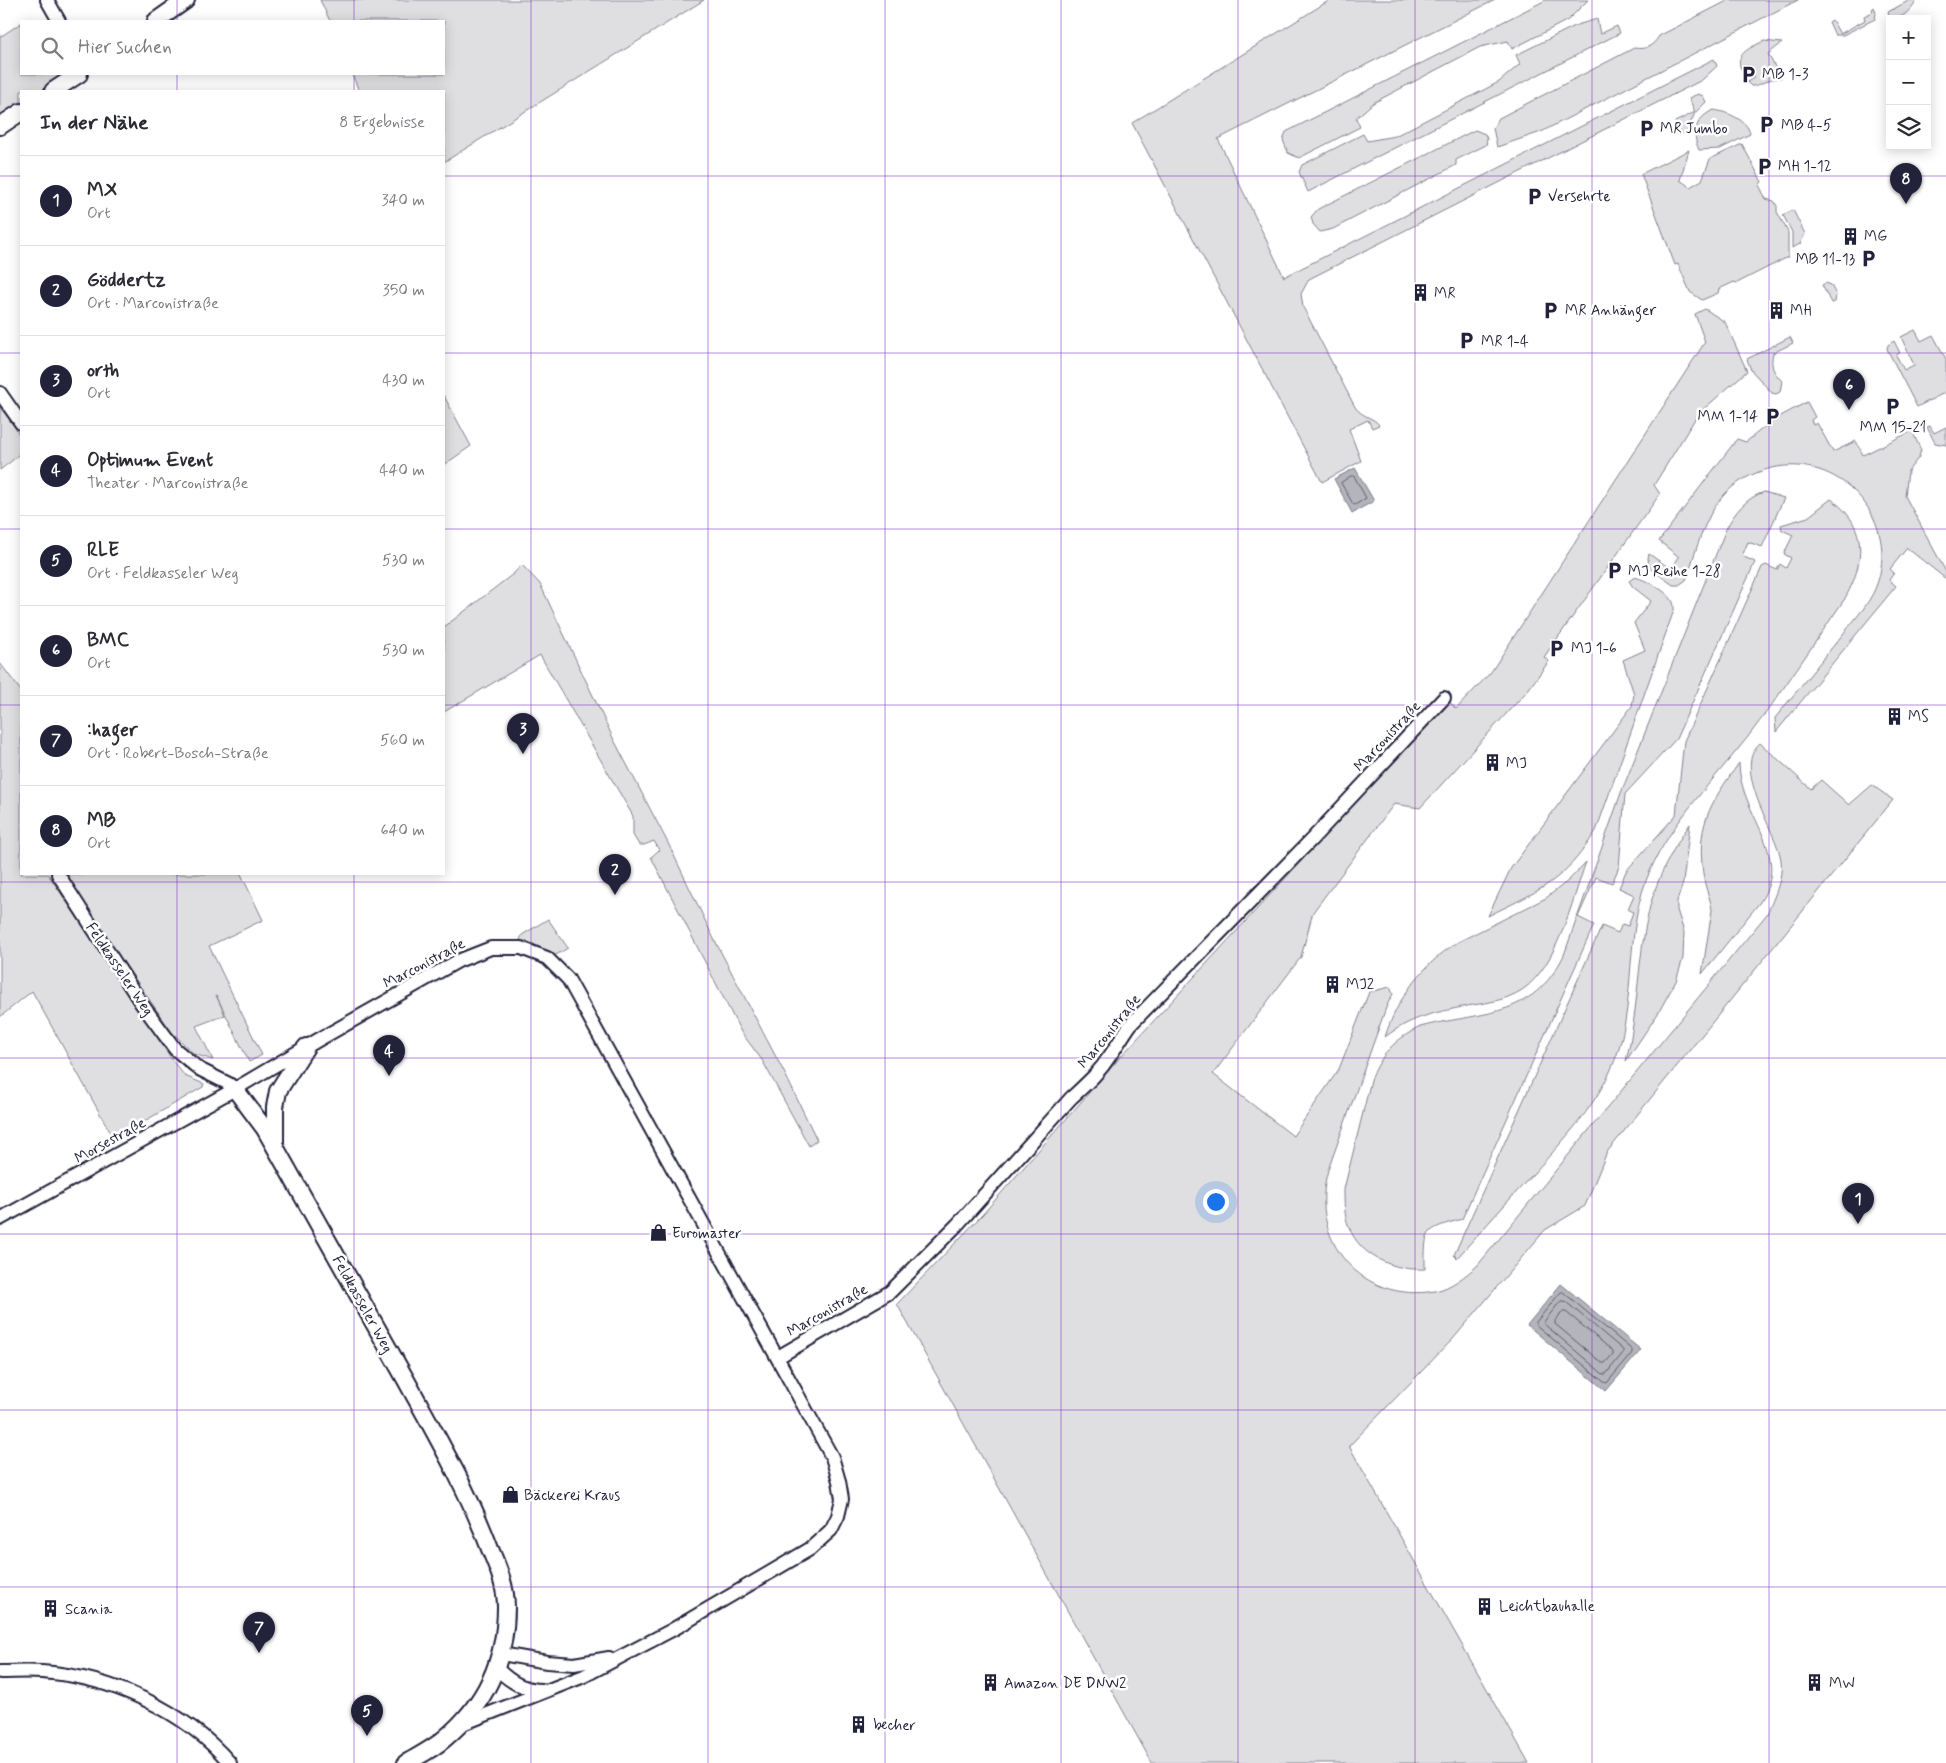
<!DOCTYPE html>
<html lang="de">
<meta charset="utf-8">
<style>
body{margin:0;font-family:Mynerve,sans-serif;background:#f2f2f3;color:#2b2b33}
.controls{position:absolute;right:15px;top:15px;display:grid;overflow:hidden;border-radius:0px;box-shadow:0 2px 12px #0003}
.controls button{width:45px;height:45px;display:grid;place-items:center;padding:0;border:0;border-bottom:1px solid #e1e1e2;background:#fff;color:#2b2b33;font:25px sans-serif}
.you{position:absolute;left:1215px;top:1201px;width:18px;height:18px;margin:-12px;border:4px solid #fff;border-radius:50%;background:#1a73e8;box-shadow:0 0 0 8px #1a73e833}
.badge{display:grid;place-items:center;width:32px;height:32px;border-radius:50%;background:#22223b;color:#fff;font-size:16px;font-weight:700}
.pin{position:absolute;translate:-50% -41px;filter:drop-shadow(0 1px 2px #0008)}
.pin::after{content:'';position:absolute;top:26px;width:18px;height:15px;background:inherit;clip-path:polygon(0 0,100% 0,50% 100%)}
.list{margin:0;padding:0;list-style:none}
h2{display:flex;justify-content:space-between;align-items:center;height:65px;margin:0;padding:0 20px;font-size:21px}
h2 small{font-size:16px;font-weight:400;color:#7c7c81}
.list li{display:grid;grid-template-columns:32px 1fr auto;gap:15px;align-items:center;box-sizing:border-box;height:90px;padding:0 20px;border-top:1px solid #e1e1e2}
.list b{display:block;font-size:19px;white-space:nowrap}
.list p{margin:0;font-size:16px;white-space:nowrap;color:#7c7c81}
.list em{font-size:16px;font-style:normal;color:#7c7c81}
.icon{flex:none;width:28px;height:28px;fill:none;stroke:currentColor;stroke-width:2;stroke-linecap:round;stroke-linejoin:round}
.map{position:relative;flex:none;width:1946px;height:1763px;overflow:hidden}
.search{position:absolute;background:#fff;box-shadow:0 2px 12px #0003;left:20px;top:20px;width:425px;height:55px;display:flex;align-items:center;gap:12px;box-sizing:border-box;padding:0 18px;border-radius:0px;color:#7c7c81;font-size:19px}
.panel{position:absolute;background:#fff;box-shadow:0 2px 12px #0003;left:20px;top:90px;width:425px;height:785px;border-radius:0px}
.map>svg:first-child{display:block}
.green{fill:#dfdfe2;stroke:#80808e}
.water{fill:#b4b4bc;stroke:#7a7a88}
.lines{fill:none;stroke-linecap:round;stroke-linejoin:round}
.shore{stroke:#5c5c6f;stroke-width:1}
.minor-casing{stroke:#22223b;stroke-width:16}
.tertiary-casing{stroke:#22223b;stroke-width:20}
.minor{stroke:#fff;stroke-width:12}
.tertiary{stroke:#fff;stroke-width:16}
.grid{fill:none;stroke:#7b2cbf;stroke-width:1;stroke-opacity:0.55}
.labels{text-anchor:middle;stroke-width:5;stroke-linejoin:round;paint-order:stroke}
.poi-label{font-size:15px;fill:#22223b;stroke:#fff;text-anchor:start}
.street-label{font-size:15px;fill:#22223b;stroke:#fff}
</style>
<div class="map">
<svg width="1946" height="1763" viewBox="0 0 1946 1763">
<rect width="100%" height="100%" fill="#fff"/>
<filter id="ink" filterUnits="userSpaceOnUse"><feTurbulence type="fractalNoise" baseFrequency=".02" numOctaves="2"/><feDisplacementMap in="SourceGraphic" scale="10" xChannelSelector="R" yChannelSelector="G"/><feConvolveMatrix kernelMatrix="1 2 1 2 8 2 1 2 1" color-interpolation-filters="sRGB"/></filter>
<g filter="url(#ink)">
<g class="green">
<path d="M 320,0 L 704,0 L 444,162 L 444,91 L 359,91 L 352,74 L 444,74 L 444,21 L 330,21 Z"/>
<path d="M 1330,0 L 1495,0 L 1218,139 L 1284,277 L 1714,59 L 1717,66 L 1702,80 L 1309,279 L 1301,294 L 1303,307 L 1355,407 C 1363,418 1374,417 1379,425 L 1372,428 L 1368,420 L 1349,429 L 1361,461 L 1322,482 L 1132,123 Z"/>
<path d="M 1546,0 L 1588,0 L 1568,20 L 1512,49 L 1508,41 L 1480,47 L 1373,103 L 1356,118 L 1360,127 L 1299,158 L 1288,153 L 1283,140 L 1286,132 Z"/>
<path d="M 1729,0 L 1798,0 L 1541,132 L 1497,147 L 1493,128 L 1499,118 L 1634,48 C 1646,50 1653,46 1659,36 Z"/>
<path d="M 1910,0 L 1917,0 C 1910,10 1904,19 1890,19 L 1888,12 Z"/>
<path d="M 1874,7 L 1876,13 L 1875,19 L 1843,35 L 1835,35 L 1829,22 L 1832,20 L 1840,34 L 1865,20 L 1864,16 L 1873,12 L 1872,9 Z"/>
<path d="M 1597,19 L 1600,34 L 1617,26 L 1620,33 L 1308,192 L 1299,172 L 1302,165 L 1363,134 L 1367,141 L 1395,136 L 1499,82 L 1520,64 L 1516,55 L 1577,25 Z"/>
<path d="M 21,23 L 21,74 L 60,74 L 60,80 L 43,91 L 21,91 L 21,106 L 0,120 L 0,37 Z"/>
<path d="M 1764,41 L 1782,43 L 1768,54 L 1781,78 C 1766,78 1762,86 1751,86 L 1747,82 L 1754,78 L 1748,66 L 1741,69 C 1734,53 1752,47 1764,41 Z"/>
<path d="M 1698,94 L 1703,96 L 1706,102 L 1695,113 L 1687,131 L 1681,134 L 1675,122 L 1695,112 L 1689,98 Z"/>
<path d="M 1714,110 C 1727,112 1748,120 1750,134 L 1720,149 L 1699,150 C 1691,133 1696,117 1714,110 Z"/>
<path d="M 1475,130 L 1485,134 L 1487,139 L 1486,145 L 1456,160 L 1456,165 L 1333,229 L 1320,232 L 1313,224 L 1311,217 L 1318,209 Z"/>
<path d="M 1742,144 L 1762,182 L 1759,185 L 1766,199 L 1774,201 L 1777,206 L 1777,212 L 1788,232 L 1788,257 L 1737,283 L 1734,282 L 1719,289 L 1718,293 L 1702,300 L 1690,292 L 1678,264 L 1675,265 L 1641,174 L 1689,150 L 1680,180 L 1690,187 L 1702,180 L 1710,159 Z"/>
<path d="M 1793,210 L 1805,234 L 1800,244 L 1792,248 L 1792,232 L 1783,215 Z"/>
<path d="M 1826,283 L 1831,285 L 1836,295 L 1835,302 L 1831,303 L 1822,285 Z"/>
<path d="M 1705,309 L 1725,322 L 1747,371 L 1698,414 L 1654,485 L 1660,494 L 1544,657 L 1549,661 L 1528,690 L 1420,808 L 1394,804 L 1313,912 L 1301,957 L 1213,1074 L 1293,1136 L 1339,1069 L 1369,992 L 1390,987 L 1393,994 L 1387,1005 L 1328,1170 C 1308,1240 1361,1304 1435,1291 C 1451,1288 1465,1276 1477,1266 L 1767,914 C 1775,895 1785,875 1780,855 C 1773,827 1732,767 1760,743 L 1811,789 L 1821,780 L 1849,805 L 1872,785 L 1893,800 L 1607,1152 L 1585,1206 L 1545,1230 L 1453,1339 L 1349,1446 L 1529,1763 L 1152,1763 L 897,1304 L 982,1215 L 1124,1053 L 1449,701 L 1456,709 L 1491,672 L 1705,342 L 1695,314 Z"/>
<path d="M 1915,330 L 1921,341 L 1933,335 L 1946,359 L 1946,392 L 1917,407 L 1887,349 L 1888,345 L 1894,341 L 1900,353 L 1896,355 L 1904,370 L 1914,365 L 1901,337 Z"/>
<path d="M 1790,337 L 1793,343 L 1773,353 C 1770,366 1773,372 1782,381 L 1780,392 L 1776,394 L 1772,393 L 1751,370 L 1747,359 Z"/>
<path d="M 444,396 L 471,446 L 444,465 Z"/>
<path d="M 1807,402 L 1815,417 L 1811,420 L 1813,425 L 1817,423 L 1833,452 L 1856,441 L 1863,455 L 1912,431 L 1921,450 L 1919,457 L 1908,471 L 1905,496 L 1946,572 L 1946,579 L 1907,548 L 1890,569 L 1894,573 L 1889,580 L 1896,586 L 1776,732 L 1775,718 L 1864,608 C 1870,599 1875,591 1878,581 C 1898,515 1838,453 1772,468 C 1754,472 1735,482 1723,496 C 1703,519 1696,552 1686,580 L 1679,585 L 1673,585 L 1649,568 L 1648,558 L 1649,554 L 1671,569 L 1679,557 L 1659,541 L 1737,439 L 1746,442 L 1773,420 Z"/>
<path d="M 0,407 C 8,419 29,440 19,454 C 14,460 6,465 0,470 Z"/>
<path d="M 1930,426 L 1934,433 L 1946,427 L 1946,445 L 1935,443 L 1927,427 Z"/>
<path d="M 1764,492 L 1784,498 L 1762,547 L 1748,542 L 1742,556 L 1755,562 L 1676,739 L 1625,794 L 1619,867 L 1612,883 L 1596,877 L 1578,917 L 1594,925 L 1462,1219 C 1424,1230 1425,1229 1425,1269 C 1395,1271 1360,1257 1349,1227 C 1344,1216 1344,1202 1344,1189 L 1371,1080 C 1382,1053 1394,1040 1420,1027 C 1481,1011 1532,1020 1564,955 L 1621,793 L 1726,529 C 1735,512 1746,498 1764,492 Z"/>
<path d="M 1831,499 C 1869,526 1865,564 1844,600 C 1812,646 1781,694 1747,738 C 1713,781 1672,821 1650,871 C 1626,924 1635,985 1621,1041 C 1607,1095 1570,1133 1534,1173 C 1508,1201 1482,1230 1457,1258 L 1454,1255 L 1602,926 L 1618,933 L 1622,924 L 1628,926 L 1633,912 L 1628,909 L 1634,895 L 1619,888 L 1626,871 L 1676,815 L 1684,741 L 1762,567 L 1766,565 L 1777,570 L 1780,564 L 1786,568 L 1791,558 L 1784,554 L 1793,535 L 1782,530 L 1781,525 L 1808,517 Z"/>
<path d="M 522,565 L 540,584 L 614,740 L 668,843 L 713,937 L 786,1076 L 817,1140 L 809,1146 L 762,1060 L 741,1032 L 651,857 L 659,850 L 654,841 L 644,845 L 639,845 L 633,835 L 633,816 L 540,655 L 444,712 L 444,627 L 513,574 Z"/>
<path d="M 1635,577 C 1646,580 1668,591 1673,602 C 1674,605 1674,608 1674,610 L 1596,831 C 1586,846 1576,861 1562,873 C 1541,892 1513,903 1488,916 L 1511,868 L 1632,706 L 1634,694 L 1623,660 L 1645,650 L 1634,623 L 1651,601 L 1633,587 L 1629,581 Z"/>
<path d="M 0,663 L 21,691 L 21,874 L 48,874 L 175,1064 L 185,1076 L 204,1084 L 203,1087 L 114,1139 L 32,991 L 0,1017 Z"/>
<path d="M 1739,763 C 1740,816 1793,853 1760,902 L 1702,974 L 1712,910 C 1711,899 1706,891 1704,880 C 1695,826 1709,805 1739,763 Z"/>
<path d="M 1690,824 L 1683,883 L 1677,901 L 1677,910 L 1684,932 L 1683,958 L 1676,981 L 1657,1015 L 1626,1061 C 1639,1010 1637,957 1650,906 C 1658,876 1672,850 1690,824 Z"/>
<path d="M 1586,862 C 1572,901 1557,967 1522,990 C 1505,1001 1485,1003 1467,1006 C 1434,1013 1413,1016 1385,1037 C 1397,998 1424,963 1458,942 L 1546,898 L 1569,880 Z"/>
<path d="M 66,874 L 241,874 L 263,920 L 209,946 L 262,1055 L 249,1062 L 216,995 L 225,1015 L 196,1026 L 213,1060 L 194,1054 L 171,1031 L 109,941 Z"/>
<path d="M 548,919 L 568,948 L 554,956 L 534,944 L 520,940 L 522,935 Z"/>
</g>
<g class="water">
<path d="M 1355,468 L 1374,501 L 1352,513 L 1334,479 Z"/>
<path d="M 1561,1284 L 1641,1350 L 1606,1391 L 1527,1325 Z"/>
</g>
<g class="lines">
<g class="shore">
<path d="M 1351,476 L 1354,476 L 1366,498 L 1355,505 L 1353,504 L 1341,483 Z"/>
<path d="M 1563,1292 L 1632,1350 L 1632,1353 L 1607,1383 L 1604,1382 L 1536,1325 L 1536,1322 L 1560,1293 Z"/>
<path d="M 1561,1301 L 1565,1301 L 1623,1350 L 1623,1353 L 1606,1374 L 1603,1374 L 1544,1324 L 1544,1322 Z"/>
<path d="M 1563,1312 L 1566,1312 L 1613,1351 L 1613,1354 L 1605,1363 L 1602,1363 L 1555,1324 L 1555,1321 Z"/>
</g>
<defs>
<g id="minor">
<path d="M 47,0 L 59,21"/>
<path d="M 0,393 L 21,423"/>
<path d="M 58,874 L 141,1003 L 175,1049 L 199,1069 L 229,1084 L 235,1089"/>
<path d="M 0,1219 L 235,1089 L 318,1040 L 458,961 L 491,948 L 521,948 L 547,958 L 568,979 L 832,1457 L 839,1481 L 842,1499 L 838,1516 L 831,1530 L 810,1549 L 672,1630 L 584,1676 L 460,1725"/>
<path d="M 778,1357 L 890,1292 L 957,1225 L 1071,1098 C 1085,1085 1099,1073 1109,1057 C 1117,1046 1123,1035 1131,1024 L 1312,839 L 1444,698"/>
<path d="M 501,1654 L 547,1662 L 574,1664 L 609,1658"/>
<path d="M 497,1669 C 511,1682 523,1690 542,1690"/>
<path d="M 0,1672 C 14,1672 28,1671 42,1672 C 112,1677 184,1710 230,1763"/>
</g>
<g id="tertiary">
<path d="M 156,21 L 186,0"/>
<path d="M 53,91 L 79,74"/>
<path d="M 0,126 L 21,112"/>
<path d="M 235,1089 L 265,1129 C 312,1213 359,1297 406,1380 C 436,1435 468,1490 490,1549 C 498,1568 506,1586 506,1607 C 506,1660 485,1705 444,1739 C 433,1749 418,1756 406,1763"/>
<path d="M 275,1144 L 275,1107 L 278,1091 L 306,1047"/>
</g>
</defs>
<use href="#minor" class="minor-casing"/>
<use href="#tertiary" class="tertiary-casing"/>
<use href="#minor" class="minor"/>
<use href="#tertiary" class="tertiary"/>
</g>
</g>
<path class="grid" d="M 177,0 L 177,21M 354,0 L 354,21M 531,0 L 531,1763M 708,0 L 708,1763M 885,0 L 885,1763M 1061,0 L 1061,1763M 1238,0 L 1238,1763M 1415,0 L 1415,1763M 1592,0 L 1592,1763M 1769,0 L 1769,1763M 177,74 L 177,91M 354,74 L 354,91M 0,176 L 21,176M 444,176 L 1946,176M 0,353 L 21,353M 444,353 L 1946,353M 0,529 L 21,529M 444,529 L 1946,529M 0,705 L 21,705M 444,705 L 1946,705M 177,874 L 177,1763M 354,874 L 354,1763M 0,882 L 1946,882M 0,1058 L 1946,1058M 0,1234 L 1946,1234M 0,1410 L 1946,1410M 0,1587 L 1946,1587"/>
<defs>
<symbol id="parking-bare" viewBox="-9 -9 18 18"><path d="M-3.5-5.5H1a3.5 3.5 0 0 1 0 7H-1V5.5H-3.5ZM-1-3.4V-.6H.8a1.4 1.4 0 0 0 0-2.8Z" fill="#22223b" stroke="#fff" stroke-width="2.5" paint-order="stroke"/></symbol>
<symbol id="building-bare" viewBox="-9 -9 18 18"><path d="M-4-6H4V6H1V3H-1V6H-4ZM-2.5-4.3h1.7v1.8h-1.7ZM.8-4.3h1.7v1.8H.8ZM-2.5-1h1.7V.8h-1.7ZM.8-1h1.7V.8H.8Z" fill="#22223b" stroke="#fff" stroke-width="2.5" paint-order="stroke"/></symbol>
<symbol id="shop-bare" viewBox="-9 -9 18 18"><path d="M-5-2.5h2.3a2.7 3.5 0 0 1 5.4 0H5L5.5 6h-11ZM-1.5-2.5h3a1.5 2.3 0 0 0-3 0Z" fill="#22223b" stroke="#fff" stroke-width="2.5" paint-order="stroke"/></symbol>
</defs>
<g fill-rule="evenodd">
<use href="#parking-bare" x="1736" y="62" width="25" height="25"/>
<use href="#parking-bare" x="1754" y="112" width="25" height="25"/>
<use href="#parking-bare" x="1634" y="116" width="25" height="25"/>
<use href="#parking-bare" x="1752" y="154" width="25" height="25"/>
<use href="#parking-bare" x="1522" y="184" width="25" height="25"/>
<use href="#building-bare" x="1838" y="224" width="25" height="25"/>
<use href="#parking-bare" x="1856" y="246" width="25" height="25"/>
<use href="#building-bare" x="1408" y="280" width="25" height="25"/>
<use href="#parking-bare" x="1538" y="298" width="25" height="25"/>
<use href="#building-bare" x="1764" y="298" width="25" height="25"/>
<use href="#parking-bare" x="1454" y="328" width="25" height="25"/>
<use href="#parking-bare" x="1880" y="394" width="25" height="25"/>
<use href="#parking-bare" x="1760" y="404" width="25" height="25"/>
<use href="#parking-bare" x="1602" y="558" width="25" height="25"/>
<use href="#parking-bare" x="1544" y="636" width="25" height="25"/>
<use href="#building-bare" x="1882" y="704" width="25" height="25"/>
<use href="#building-bare" x="1480" y="750" width="25" height="25"/>
<use href="#building-bare" x="1320" y="972" width="25" height="25"/>
<use href="#shop-bare" x="646" y="1220" width="25" height="25"/>
<use href="#shop-bare" x="498" y="1482" width="25" height="25"/>
<use href="#building-bare" x="1472" y="1594" width="25" height="25"/>
<use href="#building-bare" x="38" y="1596" width="25" height="25"/>
<use href="#building-bare" x="978" y="1670" width="25" height="25"/>
<use href="#building-bare" x="1802" y="1670" width="25" height="25"/>
<use href="#building-bare" x="846" y="1712" width="25" height="25"/>
</g>
<g class="labels">
<g class="poi-label">
<text x="1762" y="79">MB 1-3</text>
<text x="1781" y="130">MB 4-5</text>
<text x="1660" y="133">MR Jumbo</text>
<text x="1778" y="171">MH 1-12</text>
<text x="1548" y="201">Versehrte</text>
<text x="1864" y="241">MG</text>
<text x="1855" y="264" text-anchor="end">MB 11-13</text>
<text x="1434" y="298">MR</text>
<text x="1565" y="315">MR Anhänger</text>
<text x="1790" y="315">MH</text>
<text x="1481" y="346">MR 1-4</text>
<text x="1758" y="421" text-anchor="end">MM 1-14</text>
<text x="1893" y="432" text-anchor="middle">MM 15-21</text>
<text x="1628" y="576">MJ Reihe 1-28</text>
<text x="1571" y="653">MJ 1-6</text>
<text x="1908" y="721">MS</text>
<text x="1506" y="768">MJ</text>
<text x="1346" y="989">MJ2</text>
<text x="672" y="1238">Euromaster</text>
<text x="524" y="1500">Bäckerei Kraus</text>
<text x="1499" y="1611">Leichtbauhalle</text>
<text x="65" y="1614">Scania</text>
<text x="1004" y="1688">Amazon DE DNW2</text>
<text x="1829" y="1688">MW</text>
<text x="873" y="1730">becher</text>
</g>
<g class="street-label">
<text transform="translate(1387 736) rotate(-47)" y="5">Marconistraße</text>
<text transform="translate(424 963) rotate(-28)" y="5">Marconistraße</text>
<text transform="translate(120 969) rotate(56)" y="5">Feldkasseler Weg</text>
<text transform="translate(1109 1031) rotate(-51)" y="5">Marconistraße</text>
<text transform="translate(110 1140) rotate(-29)" y="5">Morsestraße</text>
<text transform="translate(363 1304) rotate(61)" y="5">Feldkasseler Weg</text>
<text transform="translate(827 1310) rotate(-30)" y="5">Marconistraße</text>
</g>
</g>
</svg>
<div class="controls">
<button>+</button>
<button>−</button>
<button><svg class="icon" aria-label="layers" viewBox="0 0 24 24"><path d="M12 4l9 5-9 5-9-5zM3 14l9 5 9-5"/></svg></button>
</div>
<div class="you"></div>
<div class="pin badge" style="left:1858px;top:1224px">1</div>
<div class="pin badge" style="left:615px;top:895px">2</div>
<div class="pin badge" style="left:523px;top:754px">3</div>
<div class="pin badge" style="left:389px;top:1076px">4</div>
<div class="pin badge" style="left:367px;top:1736px">5</div>
<div class="pin badge" style="left:1849px;top:410px">6</div>
<div class="pin badge" style="left:259px;top:1653px">7</div>
<div class="pin badge" style="left:1906px;top:204px">8</div>
<div class="search"><svg class="icon" aria-label="search" viewBox="0 0 24 24"><circle cx="10" cy="10" r="6"/><path d="M15 15l6 6"/></svg>Hier suchen</div>
<section class="panel">
<h2>In der Nähe<small>8 Ergebnisse</small></h2>
<ul class="list">
<li><span class="badge">1</span><div><b>MX</b><p>Ort</p></div><em>340 m</em></li>
<li><span class="badge">2</span><div><b>Göddertz</b><p>Ort · Marconistraße</p></div><em>350 m</em></li>
<li><span class="badge">3</span><div><b>orth</b><p>Ort</p></div><em>430 m</em></li>
<li><span class="badge">4</span><div><b>Optimum Event</b><p>Theater · Marconistraße</p></div><em>440 m</em></li>
<li><span class="badge">5</span><div><b>RLE</b><p>Ort · Feldkasseler Weg</p></div><em>530 m</em></li>
<li><span class="badge">6</span><div><b>BMC</b><p>Ort</p></div><em>530 m</em></li>
<li><span class="badge">7</span><div><b>:hager</b><p>Ort · Robert-Bosch-Straße</p></div><em>560 m</em></li>
<li><span class="badge">8</span><div><b>MB</b><p>Ort</p></div><em>640 m</em></li>
</ul>
</section>
</div>
